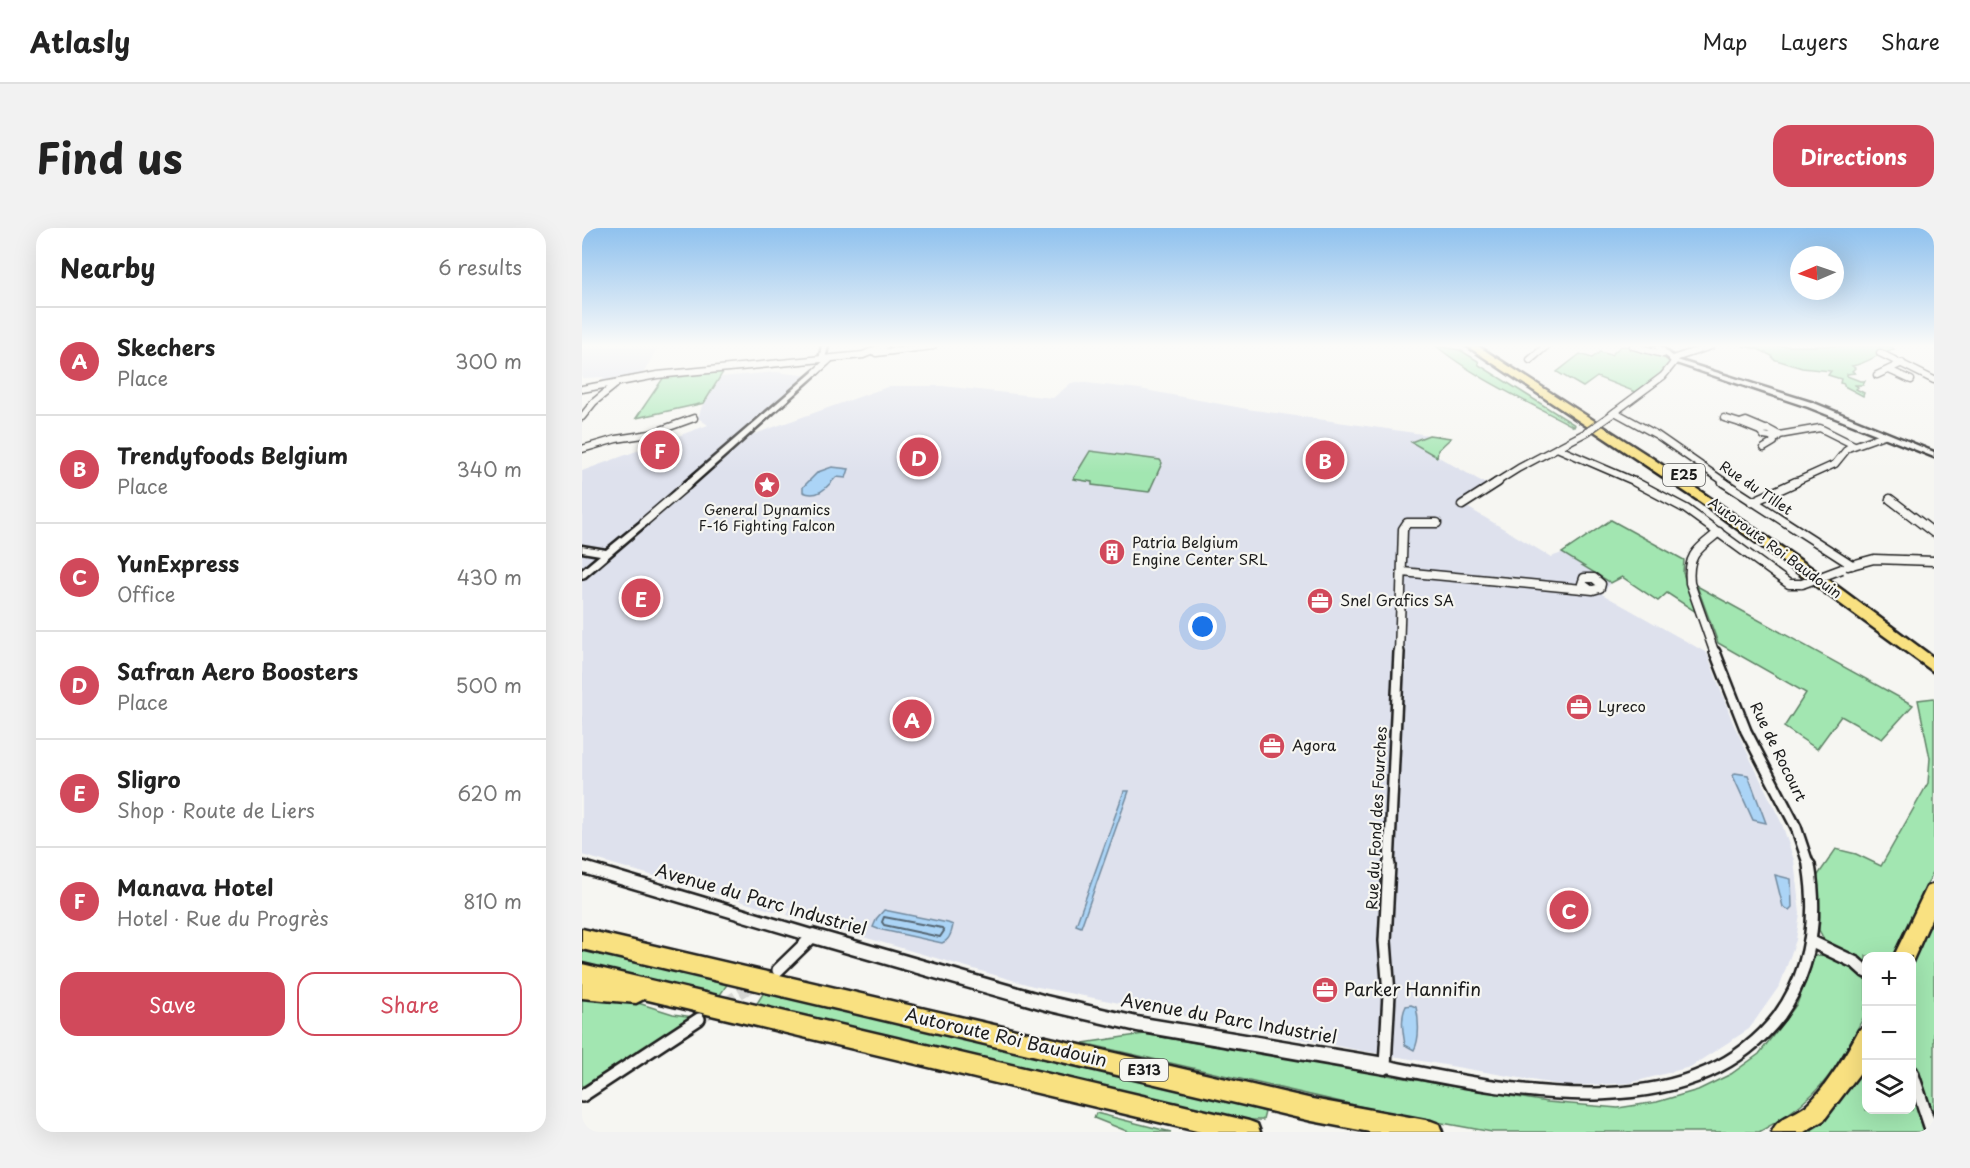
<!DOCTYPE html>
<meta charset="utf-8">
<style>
body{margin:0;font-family:"Playpen Sans",sans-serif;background:#f2f2f2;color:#222}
.controls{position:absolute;right:18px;bottom:18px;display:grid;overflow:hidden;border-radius:12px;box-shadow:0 6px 24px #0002}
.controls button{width:54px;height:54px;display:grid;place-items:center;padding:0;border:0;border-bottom:2px solid #e0e0e0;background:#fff;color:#222;font:30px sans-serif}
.compass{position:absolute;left:1208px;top:18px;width:54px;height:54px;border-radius:50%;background:#fff;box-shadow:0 6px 24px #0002;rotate:268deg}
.you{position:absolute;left:621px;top:399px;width:21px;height:21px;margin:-15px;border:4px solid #fff;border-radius:50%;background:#1a73e8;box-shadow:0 0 0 9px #1a73e833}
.badge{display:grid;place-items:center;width:39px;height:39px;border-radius:50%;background:#d1495b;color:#fff;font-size:20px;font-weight:700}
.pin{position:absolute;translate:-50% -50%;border:3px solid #fff;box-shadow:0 2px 6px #0006}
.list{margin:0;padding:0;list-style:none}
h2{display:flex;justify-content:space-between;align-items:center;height:78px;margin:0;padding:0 24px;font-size:26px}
h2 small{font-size:20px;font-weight:400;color:#767676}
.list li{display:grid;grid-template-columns:39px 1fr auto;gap:18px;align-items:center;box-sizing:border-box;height:108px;padding:0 24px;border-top:2px solid #e0e0e0}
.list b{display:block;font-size:22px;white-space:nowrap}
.list p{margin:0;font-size:20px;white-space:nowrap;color:#767676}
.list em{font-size:20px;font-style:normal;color:#767676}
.actions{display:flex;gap:12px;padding:18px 24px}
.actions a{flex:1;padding:14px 0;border:2px solid #d1495b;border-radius:18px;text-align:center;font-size:21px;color:#d1495b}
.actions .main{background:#d1495b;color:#fff}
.icon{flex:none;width:33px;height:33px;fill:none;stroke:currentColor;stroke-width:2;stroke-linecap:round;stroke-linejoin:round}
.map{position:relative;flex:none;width:1352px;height:904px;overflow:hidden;border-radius:18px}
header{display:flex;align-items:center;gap:36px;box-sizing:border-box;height:84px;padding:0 30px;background:#fff;border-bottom:2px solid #e0e0e0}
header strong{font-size:28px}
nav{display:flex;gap:33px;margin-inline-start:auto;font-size:21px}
.intro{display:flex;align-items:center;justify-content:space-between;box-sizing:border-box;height:144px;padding:0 36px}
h1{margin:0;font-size:42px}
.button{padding:15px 27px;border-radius:18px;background:#d1495b;color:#fff;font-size:21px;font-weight:700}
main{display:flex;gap:36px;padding:0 36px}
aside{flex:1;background:#fff;border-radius:18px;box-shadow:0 6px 24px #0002}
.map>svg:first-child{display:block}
.built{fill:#dee1ed}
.green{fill:#a2e6b1;stroke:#5f8166;stroke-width:1.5}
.water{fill:#abd4f6;stroke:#728a9f;stroke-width:1.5}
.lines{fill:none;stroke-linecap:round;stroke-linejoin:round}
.shore{stroke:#556673;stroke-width:2}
.minor-tunnel{stroke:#d5d5d2;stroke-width:11;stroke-dasharray:11 5;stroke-linecap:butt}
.minor-far3-casing{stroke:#1c1c1c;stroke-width:9}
.minor-far2-casing{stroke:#1c1c1c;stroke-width:11}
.minor-far1-casing{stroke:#1c1c1c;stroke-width:14}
.minor-casing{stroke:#1c1c1c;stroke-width:16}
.tertiary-casing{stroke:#1c1c1c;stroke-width:5}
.motorway-casing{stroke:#1c1c1c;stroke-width:5}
.minor-far3{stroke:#f6f6f2;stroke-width:6}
.minor-far2{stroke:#f6f6f2;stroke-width:8}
.minor-far1{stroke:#f6f6f2;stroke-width:9}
.minor{stroke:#f6f6f2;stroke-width:11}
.tertiary{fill:#f6f6f2;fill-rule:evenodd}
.motorway{fill:#f9e181;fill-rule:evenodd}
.minor-bridge-far1-casing{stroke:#1c1c1c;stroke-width:9;stroke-linecap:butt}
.minor-bridge-casing{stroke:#1c1c1c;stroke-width:11;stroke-linecap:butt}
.minor-bridge-far1{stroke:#f6f6f2;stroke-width:6}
.minor-bridge{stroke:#f6f6f2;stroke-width:8}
.labels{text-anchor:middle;stroke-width:4.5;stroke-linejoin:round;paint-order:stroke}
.shield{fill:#f6f6f2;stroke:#5d5d5c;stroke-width:1.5}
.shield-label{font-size:14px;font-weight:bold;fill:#1c1c1c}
.far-street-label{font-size:14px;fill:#1c1c1c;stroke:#f6f6f2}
.far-poi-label{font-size:14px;fill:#1c1c1c;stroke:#f6f6f2}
.poi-label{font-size:15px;fill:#1c1c1c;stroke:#f6f6f2;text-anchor:start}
.street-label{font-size:15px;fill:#1c1c1c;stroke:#f6f6f2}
.near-street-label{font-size:18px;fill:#1c1c1c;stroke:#f6f6f2}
.near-poi-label{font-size:18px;fill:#1c1c1c;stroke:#f6f6f2;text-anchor:start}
</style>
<header>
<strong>Atlasly</strong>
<nav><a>Map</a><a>Layers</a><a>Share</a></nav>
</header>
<div class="intro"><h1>Find us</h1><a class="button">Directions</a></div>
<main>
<aside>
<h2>Nearby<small>6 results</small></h2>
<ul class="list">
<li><span class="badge">A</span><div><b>Skechers</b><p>Place</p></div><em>300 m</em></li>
<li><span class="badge">B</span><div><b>Trendyfoods Belgium</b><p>Place</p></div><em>340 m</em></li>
<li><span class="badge">C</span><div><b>YunExpress</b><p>Office</p></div><em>430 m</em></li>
<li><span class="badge">D</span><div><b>Safran Aero Boosters</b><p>Place</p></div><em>500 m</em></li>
<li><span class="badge">E</span><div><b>Sligro</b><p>Shop · Route de Liers</p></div><em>620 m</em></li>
<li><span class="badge">F</span><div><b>Manava Hotel</b><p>Hotel · Rue du Progrès</p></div><em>810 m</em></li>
</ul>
<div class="actions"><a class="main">Save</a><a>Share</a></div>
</aside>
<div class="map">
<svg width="1352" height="904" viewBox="0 0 1352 904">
<rect width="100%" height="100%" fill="#f6f6f2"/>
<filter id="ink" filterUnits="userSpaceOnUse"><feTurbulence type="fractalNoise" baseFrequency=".0167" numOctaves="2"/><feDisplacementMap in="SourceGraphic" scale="12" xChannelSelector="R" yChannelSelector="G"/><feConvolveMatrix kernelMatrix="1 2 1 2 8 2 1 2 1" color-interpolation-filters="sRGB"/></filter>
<g filter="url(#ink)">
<g class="built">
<path d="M 0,118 L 76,118 L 60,148 L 18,156 L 22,149 L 0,150 Z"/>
<path d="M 194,144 L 228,148 L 160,207 L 167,208 L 308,158 L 360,158 L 471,170 L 489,155 L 495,154 L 558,161 L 665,181 L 847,207 L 830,214 L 906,257 L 880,276 L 969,329 L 980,325 L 1029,355 L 1020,366 L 1125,425 L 1151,495 L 1200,596 L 1212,632 L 1218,686 L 1214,712 L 1198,757 L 1167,801 L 1108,839 L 1048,855 L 985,858 L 776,822 L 451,758 L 205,687 L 209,680 L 199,678 L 195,684 L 0,627 L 0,243 L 126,197 L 116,190 L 120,178 L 138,149 Z"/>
</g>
<g class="green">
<path d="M 854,118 L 878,122 L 896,133 L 897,137 L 993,197 L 992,199 C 945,173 896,152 854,118 Z"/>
<path d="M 1039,118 C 1054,118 1079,124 1089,136 L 1056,165 L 1015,149 L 1001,159 L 975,144 L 998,126 L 1010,130 L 1018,124 L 1029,127 Z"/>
<path d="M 1160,118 L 1308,118 L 1312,121 C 1296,125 1287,135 1270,138 L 1273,140 L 1270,143 L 1273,145 L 1265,146 L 1265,148 L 1278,153 L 1283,153 L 1281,157 L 1273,157 L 1276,159 L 1274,161 L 1282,165 L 1281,168 L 1262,158 L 1262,156 L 1258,155 L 1259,151 L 1246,147 L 1249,143 L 1220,140 L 1191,131 L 1190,128 L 1176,121 Z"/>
<path d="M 141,144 L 122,175 L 54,190 L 82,149 Z"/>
<path d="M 847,207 L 869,210 L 856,222 L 855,229 L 829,214 Z"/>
<path d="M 508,223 L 578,232 L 580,235 L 567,264 L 510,257 L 510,254 L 491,251 Z"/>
<path d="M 1029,292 L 1102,332 L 1101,345 L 1114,384 L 1085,365 L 1076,373 L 1040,349 L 1029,355 L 980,325 Z"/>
<path d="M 1115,358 L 1331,477 L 1300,511 L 1259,488 L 1235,521 L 1202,499 L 1224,465 L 1136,415 Z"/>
<path d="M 1352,470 L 1352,642 L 1311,728 L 1284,728 L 1284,738 L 1243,713 L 1237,702 L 1238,688 L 1234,650 L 1254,621 L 1274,626 L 1299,638 L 1346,555 L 1348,530 L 1336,472 Z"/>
<path d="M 1352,675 L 1352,895 L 1330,830 L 1330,728 L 1327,728 Z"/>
<path d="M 0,719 L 148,752 L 136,770 L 0,739 Z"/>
<path d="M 1243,727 L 1280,743 L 1284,749 L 1284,776 L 1282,782 L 1284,784 C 1255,843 1236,872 1177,904 L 910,904 L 816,887 L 501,815 L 562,806 L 965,874 L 1036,880 L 1075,874 L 1116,862 L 1149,846 L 1177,826 L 1215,776 L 1233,728 Z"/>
<path d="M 184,761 L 650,872 L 683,884 L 681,892 L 641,892 L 172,780 Z"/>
<path d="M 0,767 L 56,775 L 91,786 L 111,789 L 0,859 Z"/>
<path d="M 1284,820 L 1284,882 L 1330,882 L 1330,865 L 1342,904 L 1212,904 L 1275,838 Z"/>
<path d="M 514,885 L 589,904 L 547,904 L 512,890 Z"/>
</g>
<g class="water">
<path d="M 250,239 L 267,241 L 264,250 L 254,249 C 245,259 236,271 221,264 L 221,259 L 236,244 Z"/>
<path d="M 1153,545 L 1166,547 L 1184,595 L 1171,592 L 1151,548 Z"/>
<path d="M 542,563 L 547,563 L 499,699 L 494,697 Z"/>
<path d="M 1193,647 L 1209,651 L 1210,679 L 1207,682 L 1201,679 Z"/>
<path d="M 302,682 L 366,695 L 371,697 C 370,703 367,713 360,715 L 296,701 L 291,699 L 295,690 Z"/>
<path d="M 829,777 L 834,779 C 837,792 838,811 832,822 L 823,817 C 821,804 818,790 824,778 Z"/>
</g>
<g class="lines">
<path class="shore" d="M 302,689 L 360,700 L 362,703 L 358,709 L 302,697 L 300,694 Z"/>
<path class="minor-tunnel" d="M 117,791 L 196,742"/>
<defs>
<g id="minor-far3">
<path d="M 1051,118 L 1081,126"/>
<path d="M 294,125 L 351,118"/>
<path d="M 1298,125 L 1352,152"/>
<path d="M 1090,131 L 1129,118"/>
<path d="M 948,132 L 964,118"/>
<path d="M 1307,142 L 1329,152"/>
<path d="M 234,144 L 247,132"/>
<path d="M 1295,147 L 1320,135"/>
<path d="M 0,161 L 75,147 L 281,127 L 303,118"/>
<path d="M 1033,184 L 1075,207 L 1144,255"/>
<path d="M 1030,186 L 1081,148 L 1093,133"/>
<path d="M 0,189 L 12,174 L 33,157"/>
<path d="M 1142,190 L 1158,195"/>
<path d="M 1186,201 L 1197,207 L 1195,210 L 1182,208 L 1178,203 Z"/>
<path d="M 1178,203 L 1158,195 L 1164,193 L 1183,201"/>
<path d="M 1197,207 L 1238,200 L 1272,217"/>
<path d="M 975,220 L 1056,255"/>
<path d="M 1182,220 L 1192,214 L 1191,211"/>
<path d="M 0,221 L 34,211 L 68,206 L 112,190"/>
<path d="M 913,255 L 937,240 L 1005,204"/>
<path d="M 1211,255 L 1253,236 L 1266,220 L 1302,207"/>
</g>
<g id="minor-far2">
<path d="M 1053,254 L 1104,281 L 1207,356 L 1220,356"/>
<path d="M 1141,254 L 1270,337"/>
<path d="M 1308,271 L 1352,305"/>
<path d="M 1170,274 L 1214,254"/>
<path d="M 880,277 L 916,254"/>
<path d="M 62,294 L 104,258"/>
<path d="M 1266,338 L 1292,331 L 1352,333"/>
<path d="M 820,344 L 1011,362 L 1018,360 L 1019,356 L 1012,350 L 1002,350 L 1000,356 L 1007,361"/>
<path d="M 817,426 L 821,301 L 825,295 L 855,295"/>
<path d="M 1133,426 L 1108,355 C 1105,326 1116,321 1137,304"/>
</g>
<g id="minor-far1">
<path d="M 1133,424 L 1164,503 L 1214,599 L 1227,638"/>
<path d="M 807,638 L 817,424"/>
</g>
<g id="minor">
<path d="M 807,637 L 803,713 L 807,766 L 803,838 C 928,863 1108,904 1197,788 C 1229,743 1236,691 1227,637"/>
<path d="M 0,639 L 231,708 L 196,742"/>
<path d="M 1228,713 L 1274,735 L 1284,744"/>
<path d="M 1330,844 L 1350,904"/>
<path d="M 0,868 L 117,791"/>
</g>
<g id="tertiary">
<path d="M 240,118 L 246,118 L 243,131 L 240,133 L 237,131 Z"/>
<path d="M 1071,118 L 1079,118 L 1095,132 L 1232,175 L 1352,224 L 1352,229 L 1226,179 L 1091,134 Z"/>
<path d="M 232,143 L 237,144 L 107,260 L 101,260 L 101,256 Z"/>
<path d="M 62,291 L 65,292 L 65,296 L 3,349 L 0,350 L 0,342 L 18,327 L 0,324 L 0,318 L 24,322 Z"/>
<path d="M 231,701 L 464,768 L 555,789 L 803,830 L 808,833 L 811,838 L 808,843 L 803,846 L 555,803 L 464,782 L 231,715 L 226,713 L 224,708 L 226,703 Z"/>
</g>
<g id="motorway">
<path d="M 885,118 L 896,118 L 1070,230 L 1244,350 L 1352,430 L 1352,444 L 1120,275 Z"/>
<path d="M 1352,656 L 1352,685 L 1330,734 L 1330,728 L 1312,728 L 1345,659 Z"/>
<path d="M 0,701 L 730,871 L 849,893 L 857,896 L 860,904 L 788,904 L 730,893 L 0,721 Z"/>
<path d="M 0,736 L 667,893 L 675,896 L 678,904 L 619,904 L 62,771 L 54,775 L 0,770 Z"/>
<path d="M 1284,798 L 1284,831 L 1280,842 L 1242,892 L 1222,904 L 1190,904 C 1196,888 1214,887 1226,876 C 1244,860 1266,823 1277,802 Z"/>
</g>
</defs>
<use href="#minor-far3" class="minor-far3-casing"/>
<use href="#minor-far2" class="minor-far2-casing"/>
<use href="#minor-far1" class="minor-far1-casing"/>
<use href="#minor" class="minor-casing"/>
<use href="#tertiary" class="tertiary-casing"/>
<use href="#motorway" class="motorway-casing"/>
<use href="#minor-far3" class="minor-far3"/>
<use href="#minor-far2" class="minor-far2"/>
<use href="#minor-far1" class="minor-far1"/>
<use href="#minor" class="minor"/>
<use href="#tertiary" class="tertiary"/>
<use href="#motorway" class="motorway"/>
<defs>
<path id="minor-bridge-far1" d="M 1005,204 L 1029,187"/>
<path id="minor-bridge" d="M 1220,356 L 1260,341"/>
</defs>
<use href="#minor-bridge-far1" class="minor-bridge-far1-casing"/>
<use href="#minor-bridge" class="minor-bridge-casing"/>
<use href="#minor-bridge-far1" class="minor-bridge-far1"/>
<use href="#minor-bridge" class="minor-bridge"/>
</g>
</g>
<linearGradient id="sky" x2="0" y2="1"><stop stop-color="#8fc1ee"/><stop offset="0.48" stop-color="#fbfbf9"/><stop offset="1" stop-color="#fbfbf9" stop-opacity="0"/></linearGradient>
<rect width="1352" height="245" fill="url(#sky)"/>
<defs>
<symbol id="sight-disc" viewBox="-11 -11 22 22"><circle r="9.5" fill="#d1495b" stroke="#f6f6f2"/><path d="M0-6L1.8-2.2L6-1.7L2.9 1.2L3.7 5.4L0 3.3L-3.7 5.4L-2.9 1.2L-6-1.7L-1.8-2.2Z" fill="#fff"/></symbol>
<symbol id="building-disc" viewBox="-11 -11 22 22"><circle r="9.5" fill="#d1495b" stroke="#f6f6f2"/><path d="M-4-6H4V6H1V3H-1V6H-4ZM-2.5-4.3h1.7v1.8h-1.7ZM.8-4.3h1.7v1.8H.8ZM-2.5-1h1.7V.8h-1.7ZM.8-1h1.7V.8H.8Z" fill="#fff"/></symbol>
<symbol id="office-disc" viewBox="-11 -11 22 22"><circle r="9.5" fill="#d1495b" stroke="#f6f6f2"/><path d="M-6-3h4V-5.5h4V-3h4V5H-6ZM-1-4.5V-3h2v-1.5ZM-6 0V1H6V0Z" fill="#fff"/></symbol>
</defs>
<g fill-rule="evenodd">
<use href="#sight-disc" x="170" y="242" width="30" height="30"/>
<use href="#building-disc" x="515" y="309" width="30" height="30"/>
<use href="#office-disc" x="723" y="358" width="30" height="30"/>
<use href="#office-disc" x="982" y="464" width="30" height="30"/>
<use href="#office-disc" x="675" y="503" width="30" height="30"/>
<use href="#office-disc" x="728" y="747" width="30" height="30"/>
</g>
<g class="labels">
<g class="shield">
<rect x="1081" y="236" width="42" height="22" rx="4.5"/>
<rect x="538" y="831" width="48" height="22" rx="4.5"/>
</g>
<g class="shield-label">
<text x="1102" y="252">E25</text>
<text x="562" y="847">E313</text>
</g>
<g class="far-street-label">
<text transform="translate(1174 260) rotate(34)" y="5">Rue du Tillet</text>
<text transform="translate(1193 320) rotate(36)" y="5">Autoroute Roi Baudouin</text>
</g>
<g class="far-poi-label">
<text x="185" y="287">General Dynamics<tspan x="185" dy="16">F-16 Fighting Falcon</tspan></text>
</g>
<g class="poi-label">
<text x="550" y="320">Patria Belgium<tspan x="550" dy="17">Engine Center SRL</tspan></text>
<text x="758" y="378">Snel Grafics SA</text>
<text x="1016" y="484">Lyreco</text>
<text x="710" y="523">Agora</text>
</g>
<g class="street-label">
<text transform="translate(1196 524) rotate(64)" y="5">Rue de Rocourt</text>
<text transform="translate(795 590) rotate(-87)" y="5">Rue du Fond des Fourches</text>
</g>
<g class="near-street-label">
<text transform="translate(179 672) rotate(16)" y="6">Avenue du Parc Industriel</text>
<text transform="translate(647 791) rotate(10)" y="6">Avenue du Parc Industriel</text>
<text transform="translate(424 810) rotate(13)" y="6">Autoroute Roi Baudouin</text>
</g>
<g class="near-poi-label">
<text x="762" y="768">Parker Hannifin</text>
</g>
</g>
</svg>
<div class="controls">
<button>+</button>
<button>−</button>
<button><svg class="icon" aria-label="layers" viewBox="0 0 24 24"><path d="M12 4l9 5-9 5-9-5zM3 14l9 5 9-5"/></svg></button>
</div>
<svg class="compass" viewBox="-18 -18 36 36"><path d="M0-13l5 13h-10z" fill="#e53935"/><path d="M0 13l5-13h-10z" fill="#767676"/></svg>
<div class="you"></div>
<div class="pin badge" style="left:330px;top:491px">A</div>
<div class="pin badge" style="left:743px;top:232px">B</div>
<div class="pin badge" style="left:987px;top:682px">C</div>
<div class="pin badge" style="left:337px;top:229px">D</div>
<div class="pin badge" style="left:59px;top:370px">E</div>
<div class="pin badge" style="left:78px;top:222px">F</div>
</div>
</main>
